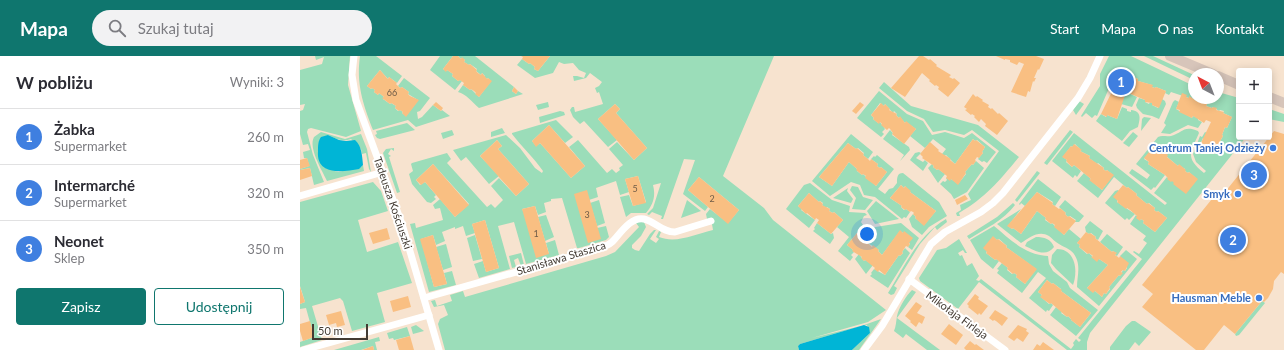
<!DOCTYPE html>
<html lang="pl">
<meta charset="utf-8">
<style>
body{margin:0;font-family:Lato,sans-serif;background:#f2f2f3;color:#2b2b33}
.controls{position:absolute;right:12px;top:12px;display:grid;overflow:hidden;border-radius:4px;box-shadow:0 2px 10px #0003}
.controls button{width:36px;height:36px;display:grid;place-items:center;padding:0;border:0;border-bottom:1px solid #e1e1e2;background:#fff;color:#2b2b33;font:20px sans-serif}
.compass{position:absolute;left:888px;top:12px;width:36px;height:36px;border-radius:50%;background:#fff;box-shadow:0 2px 10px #0003;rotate:318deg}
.scale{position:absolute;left:12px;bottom:10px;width:56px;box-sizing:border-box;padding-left:4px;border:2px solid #433b33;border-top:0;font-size:11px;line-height:14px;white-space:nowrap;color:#433b33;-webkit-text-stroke:3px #fff;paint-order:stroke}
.you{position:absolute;left:567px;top:178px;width:14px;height:14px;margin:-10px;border:3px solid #fff;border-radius:50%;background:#1a73e8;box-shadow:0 0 0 6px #1a73e833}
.badge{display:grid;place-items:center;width:26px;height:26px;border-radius:50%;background:#0f766e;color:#fff;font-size:13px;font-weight:700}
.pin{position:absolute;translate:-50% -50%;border:2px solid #fff;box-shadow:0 1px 4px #0006}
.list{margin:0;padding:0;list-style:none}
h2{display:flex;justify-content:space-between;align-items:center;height:52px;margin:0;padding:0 16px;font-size:17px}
h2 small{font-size:13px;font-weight:400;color:#7c7c81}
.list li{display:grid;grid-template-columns:26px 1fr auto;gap:12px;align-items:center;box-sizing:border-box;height:56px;padding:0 16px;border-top:1px solid #e1e1e2}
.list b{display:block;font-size:15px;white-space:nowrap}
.list p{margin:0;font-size:13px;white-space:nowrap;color:#7c7c81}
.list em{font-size:13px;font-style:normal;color:#7c7c81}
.actions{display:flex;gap:8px;padding:12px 16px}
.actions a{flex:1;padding:9px 0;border:1px solid #0f766e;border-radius:4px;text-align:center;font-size:14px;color:#0f766e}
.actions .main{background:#0f766e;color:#fff}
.icon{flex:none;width:22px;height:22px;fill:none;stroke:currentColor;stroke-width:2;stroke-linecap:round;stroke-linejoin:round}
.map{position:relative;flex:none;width:984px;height:294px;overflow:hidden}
header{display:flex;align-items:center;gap:24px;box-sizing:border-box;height:56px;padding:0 20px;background:#0f766e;color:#fff}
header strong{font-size:19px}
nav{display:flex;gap:22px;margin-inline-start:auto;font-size:14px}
.search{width:280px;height:36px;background:#f2f2f3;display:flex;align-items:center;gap:10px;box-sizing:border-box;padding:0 14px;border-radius:22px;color:#7c7c81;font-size:15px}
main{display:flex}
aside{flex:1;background:#fff}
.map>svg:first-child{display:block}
.green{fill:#9bddb9}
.water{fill:#00b5d6}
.building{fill:#f9bf82}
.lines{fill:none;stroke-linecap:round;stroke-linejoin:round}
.minor{stroke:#fff;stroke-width:7}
.secondary{stroke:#d7c5ba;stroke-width:10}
.shop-dot{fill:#3f7fe0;stroke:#fff;stroke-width:1.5}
.labels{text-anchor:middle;stroke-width:4;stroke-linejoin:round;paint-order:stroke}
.number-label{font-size:9px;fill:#705c47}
.shop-label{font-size:11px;font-weight:bold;fill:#366cbe;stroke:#fff;text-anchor:end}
.street-label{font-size:11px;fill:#433b33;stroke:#fff}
</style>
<header>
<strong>Mapa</strong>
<div class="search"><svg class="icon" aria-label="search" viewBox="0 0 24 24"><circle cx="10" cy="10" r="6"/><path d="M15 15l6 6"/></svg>Szukaj tutaj</div>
<nav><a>Start</a><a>Mapa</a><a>O nas</a><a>Kontakt</a></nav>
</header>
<main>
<aside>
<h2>W pobliżu<small>Wyniki: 3</small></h2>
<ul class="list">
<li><span class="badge" style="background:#3f7fe0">1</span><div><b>Żabka</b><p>Supermarket</p></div><em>260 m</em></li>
<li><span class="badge" style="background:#3f7fe0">2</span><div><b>Intermarché</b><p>Supermarket</p></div><em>320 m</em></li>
<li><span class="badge" style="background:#3f7fe0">3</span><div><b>Neonet</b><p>Sklep</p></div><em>350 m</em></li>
</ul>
<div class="actions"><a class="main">Zapisz</a><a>Udostępnij</a></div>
</aside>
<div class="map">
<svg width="984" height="294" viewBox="0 0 984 294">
<rect width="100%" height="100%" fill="#f7e3cf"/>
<g class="green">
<path d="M 15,0 L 50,0 L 48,29 L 61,75 L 46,81 L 11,72 L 8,73 L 7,76 L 13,99 L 24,126 L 14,129 L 10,112 L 0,114 L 0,113 L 9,110 L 7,102 L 4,102 L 3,96 L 10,94 L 8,88 L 3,89 L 0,78 L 0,55 L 3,54 L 5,48 L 0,49 L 0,14 L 22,8 L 24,1 L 16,4 Z"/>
<path d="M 60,0 L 76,0 L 102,20 L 97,27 L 89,21 L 88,23 L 80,14 L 67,30 L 71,33 L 72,32 L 75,34 L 74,36 L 78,39 L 79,37 L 84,41 L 83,43 L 90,48 L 91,47 L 96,50 L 95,52 L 98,55 L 100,54 L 103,56 L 102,57 L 106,60 L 118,44 L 108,38 L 109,36 L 102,31 L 100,32 L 98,30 L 104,22 L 130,42 L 120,55 L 117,56 L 118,63 L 122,61 L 133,49 L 141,55 L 142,54 L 150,60 L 116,71 L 108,64 L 73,74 C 63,48 56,28 60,0 Z"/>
<path d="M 140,0 L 153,0 L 143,13 L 146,15 L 147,14 L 153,18 L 152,20 L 158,25 L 160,24 L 162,25 L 155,34 L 130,14 Z"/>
<path d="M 158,0 L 175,0 L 214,31 L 212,35 L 216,38 L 218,35 L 223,38 L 179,52 C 172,46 166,38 158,36 L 163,29 L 170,34 L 171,33 L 179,41 L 191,25 L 188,22 L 187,23 L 184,21 L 185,20 L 182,17 L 181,19 L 176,15 L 177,13 L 170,8 L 169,9 L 164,6 L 165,4 L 162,2 L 161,3 Z"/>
<path d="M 250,0 L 474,0 L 423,120 L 464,152 L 473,164 L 586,254 L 568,266 L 512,282 L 561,270 L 500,288 L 498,290 L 499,294 L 145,294 L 138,268 L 140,263 L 148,259 L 144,249 L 134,251 L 131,245 L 135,244 L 137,250 L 152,245 L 150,239 L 163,235 L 165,241 L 306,200 L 315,196 L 339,171 L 336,167 L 337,166 L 344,166 L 346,171 L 341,180 L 332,189 L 332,192 L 335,194 L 339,195 L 350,178 L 354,174 L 356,174 L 350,183 L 356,187 L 359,183 L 356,181 L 359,175 L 361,176 L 359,181 C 376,188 396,178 413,174 L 411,162 L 407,163 L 406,158 L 410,153 L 428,167 L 439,154 L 399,121 L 388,134 L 408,151 L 405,155 L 383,138 L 395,104 L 384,103 L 363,163 L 361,163 L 362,160 L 352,156 L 349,159 L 347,158 L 353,152 L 361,127 L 353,129 C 356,140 353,149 346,157 L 331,157 L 326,161 L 320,141 L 329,139 L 333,150 L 346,146 L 338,120 L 325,123 L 329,136 L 320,139 L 316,125 L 296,132 L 298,141 L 289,144 L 297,172 L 306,170 L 309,181 L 306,184 L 279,192 L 277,192 L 262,142 L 251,143 L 251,145 L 244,147 L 246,156 L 238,159 L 235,150 L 222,153 L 249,198 L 246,187 L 255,184 L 259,199 L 226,208 L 214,166 L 198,170 L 210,213 L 179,222 L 174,208 L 183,205 L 186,216 L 199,212 L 185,164 L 172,168 L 175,177 L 166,180 L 163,170 L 155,173 L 155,171 L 142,176 L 145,185 L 136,189 L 133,179 L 121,183 L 134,231 L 147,228 L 144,217 L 152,215 L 156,229 L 129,236 L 110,168 L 115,167 L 116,172 L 143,164 L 140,152 L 135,153 L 133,149 L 140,143 L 155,161 L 169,148 L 133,108 L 116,124 L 120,129 L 125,126 L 136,139 L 134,141 L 136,143 L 131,147 L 127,146 L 112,128 L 109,118 L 113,115 L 111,108 L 112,107 L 147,97 L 151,103 L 147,107 L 187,151 L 191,148 L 195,152 L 203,144 L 191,130 L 199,122 L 216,140 L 229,128 L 198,93 L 202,90 L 197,84 L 180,100 L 199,120 L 189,128 L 166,101 L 161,105 L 153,94 L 206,79 L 220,92 L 235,112 L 242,117 L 243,115 C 234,102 222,91 212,78 L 212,77 L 256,64 L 273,81 L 265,87 L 249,69 L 232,85 L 236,90 L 240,87 L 271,122 L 285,110 L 269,91 L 278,84 L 307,117 L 312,113 L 316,117 L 320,114 L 319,112 L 323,109 L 309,93 L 317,86 L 334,104 L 347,92 L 316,57 L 320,53 L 315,48 L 298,63 L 317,84 L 308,91 L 284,65 L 280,68 L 273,61 L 270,54 L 272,51 L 274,51 L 275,56 L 303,48 L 299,36 L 297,37 L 295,32 L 299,30 L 302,26 L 290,17 L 286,22 L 274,25 L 273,20 L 277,20 L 284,22 L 286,17 L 279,14 L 273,7 L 264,8 L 259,6 L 253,17 L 235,22 L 217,9 L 222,3 L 229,8 L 230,7 L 235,11 L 234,13 L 238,15 Z"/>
<path d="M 809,0 L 831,0 L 894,30 L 894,42 L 918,42 L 918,36 L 939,42 L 939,81 L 946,81 L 790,277 L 787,286 L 787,294 L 767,294 L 679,226 L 658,253 L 620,225 L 619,222 L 637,194 L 646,192 L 659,183 L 667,197 L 665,197 L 663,194 L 658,197 L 660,200 L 662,199 L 667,210 L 672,207 L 679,220 L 676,224 L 679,225 L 681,223 L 771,293 L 774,289 L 773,287 L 776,283 L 779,286 L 781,284 L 778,282 L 842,203 L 833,196 L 834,195 L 839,198 L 847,187 L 843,184 L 846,180 L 830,168 L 836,159 L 840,164 L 841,163 L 844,165 L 843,167 L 855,176 L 867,162 L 858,155 L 857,156 L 854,154 L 855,152 L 849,147 L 847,148 L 836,139 L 837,138 L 828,131 L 827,132 L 814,121 L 798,142 L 777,125 L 784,117 L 791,123 L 790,124 L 802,134 L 813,119 L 807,114 L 806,115 L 803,113 L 804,112 L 798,107 L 797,108 L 789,102 L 790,100 L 780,95 L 781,94 L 775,88 L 772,91 L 771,90 L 763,101 L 767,104 L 766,106 L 772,111 L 774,109 L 781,115 L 777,121 L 775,119 L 773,122 L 752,105 L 774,77 L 865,149 L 867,147 L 854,137 L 867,121 L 872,125 L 897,123 L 889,116 L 888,117 L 885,115 L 885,113 L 879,109 L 878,110 L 854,90 L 844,103 L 849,106 L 848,108 L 865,119 L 855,132 L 854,131 L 851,134 L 829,117 L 832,113 L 847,123 L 850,119 L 836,108 L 858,81 C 862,79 866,81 871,80 C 883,77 883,69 898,75 L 899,77 C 890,98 885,101 904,117 L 906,115 L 896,106 L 893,98 L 900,80 L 902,81 L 905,76 L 907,77 L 904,83 L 903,82 L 898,93 L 914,98 L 916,93 L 918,93 L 919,90 L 918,89 L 923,80 L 922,79 L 925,71 L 927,72 L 932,61 L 923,57 L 924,55 L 920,54 L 919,55 L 913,51 L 912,52 L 906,50 L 907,48 L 899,45 L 898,46 L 890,41 L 889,42 L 871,36 L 869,39 L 865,37 L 866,35 L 856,31 L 855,32 L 852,31 L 852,29 L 838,25 L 838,23 L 832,20 L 831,22 L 821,17 L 821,16 L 819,15 L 819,16 L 816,16 L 797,60 L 795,59 L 792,62 L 786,57 L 782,61 L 781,60 L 800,30 L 800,18 Z"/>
<path d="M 844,0 L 853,0 L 894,19 L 894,24 Z"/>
<path d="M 584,26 L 611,50 L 678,69 L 719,101 C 699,125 686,141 659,157 L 660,160 L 657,160 L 656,157 L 661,154 L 660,149 L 671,144 L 668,138 L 699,95 L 672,74 L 664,79 L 645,74 L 633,76 L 624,63 L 607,55 L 579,32 Z"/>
<path d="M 579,35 L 607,58 L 623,65 L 632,79 L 645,76 L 664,82 L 672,77 L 696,96 L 687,107 L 684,105 L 682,106 L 678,103 L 683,97 L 682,96 L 685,91 L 677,84 L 675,85 L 673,83 L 655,108 L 646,99 L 644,100 L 642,98 L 646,93 L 633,83 L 625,92 L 610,80 L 616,73 L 606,66 L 605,67 L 600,61 L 599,62 L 596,59 L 597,58 L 594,55 L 593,57 L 585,48 L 584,50 L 580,47 L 571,59 L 574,62 L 573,63 L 578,67 L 580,66 L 585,73 L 582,76 L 584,78 L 581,81 L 557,62 Z"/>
<path d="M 826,36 L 837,41 L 832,51 L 821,48 Z"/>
<path d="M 839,42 L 845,44 L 845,46 L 849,48 L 850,46 L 852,47 L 852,49 L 858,52 L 862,43 L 865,45 L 866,48 L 859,63 L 852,60 L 843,58 L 837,52 L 836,49 Z"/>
<path d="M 875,44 L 879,46 L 876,53 L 892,62 L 893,60 L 898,62 L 898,64 L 902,66 L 898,72 L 888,69 L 870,78 L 861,77 L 866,69 L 864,67 L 873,46 Z"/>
<path d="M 779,45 L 784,48 L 776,59 L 773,54 Z"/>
<path d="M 248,46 L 249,51 L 238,54 L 236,49 Z"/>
<path d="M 822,51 L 827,53 L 827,55 L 831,56 L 831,54 C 842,55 840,63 838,71 L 830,75 L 822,85 L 796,65 L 801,58 L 806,61 L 807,59 L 817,63 Z"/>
<path d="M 969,53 L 984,58 L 984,66 L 969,63 Z"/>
<path d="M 260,55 L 264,56 L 265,59 L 240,67 L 239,61 Z"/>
<path d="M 844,61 L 851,62 L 841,75 L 842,63 Z"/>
<path d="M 107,67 L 115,74 L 80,83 L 77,82 L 75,79 L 77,78 L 76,75 Z"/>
<path d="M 202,72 L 205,77 L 191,81 L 191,76 Z"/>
<path d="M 152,74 L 154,79 L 143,83 L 141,77 Z"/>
<path d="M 590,74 L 593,77 L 592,79 L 609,91 L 610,94 L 601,104 L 600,105 L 604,99 L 583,83 Z"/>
<path d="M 770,74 L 773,76 L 747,109 L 744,107 Z"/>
<path d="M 21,76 L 45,83 L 61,78 L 67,93 L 71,116 L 69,113 L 66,97 L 62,98 L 61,93 L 51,83 C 42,86 36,83 28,79 L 23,111 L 38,116 L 61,111 L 63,109 L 64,115 L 27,125 C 22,114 8,92 14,81 Z"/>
<path d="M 833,76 L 838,80 L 829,91 L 823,87 Z"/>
<path d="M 551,78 L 573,96 L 568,103 L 563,99 L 564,97 L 558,92 L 556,93 L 548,87 L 519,121 L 532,130 L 549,106 L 557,113 L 557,115 L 562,119 L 563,118 L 576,130 L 587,116 L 581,111 L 580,112 L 577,110 L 578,108 L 571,103 L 574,100 L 575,101 L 577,99 L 594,113 L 578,133 L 585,138 L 589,133 L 593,132 L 597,127 C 597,122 597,117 603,117 L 639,146 L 647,160 L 629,171 L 622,179 L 612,171 L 609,163 L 613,158 L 616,161 L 615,162 L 624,169 L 636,155 L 610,136 L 605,130 L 604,132 L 601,129 L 590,142 L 602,150 L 601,151 L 604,154 L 606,153 L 610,156 L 606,162 L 604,161 L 602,163 L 575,141 L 564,139 L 560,129 L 551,126 L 530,140 L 512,125 Z"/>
<path d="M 94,92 L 94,95 L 91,93 L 88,98 L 91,100 L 89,101 L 100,136 L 97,137 L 83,97 L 86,93 Z"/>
<path d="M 619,96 L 621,97 L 616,102 L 623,106 L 625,104 L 628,107 L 623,115 L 610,104 L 615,97 Z"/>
<path d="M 676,105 L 684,112 L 667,136 L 654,143 L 651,138 L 640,128 L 643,125 L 645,126 L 647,124 L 646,122 L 651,123 L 658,128 L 666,118 L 665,116 L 672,108 L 673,109 Z"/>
<path d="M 632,108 L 634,110 L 633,111 L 637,114 L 638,113 L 645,118 L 638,127 L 628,112 Z"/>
<path d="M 737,115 L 740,117 L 717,146 L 715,144 Z"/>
<path d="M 738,123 L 761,141 L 755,150 L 752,148 L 753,146 L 737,136 L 725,150 L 721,147 L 720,149 L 719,148 Z"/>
<path d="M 73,126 L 81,135 L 88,155 L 58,164 L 67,196 L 98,186 L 112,227 L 77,237 L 85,266 L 52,275 L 43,245 L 40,242 L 12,250 L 22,284 L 0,291 L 0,286 L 14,281 L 6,252 L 0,253 L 0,248 L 5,246 L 0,230 L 0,146 Z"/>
<path d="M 510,127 L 532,144 L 550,150 L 549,156 L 565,157 L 567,159 L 564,160 L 561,166 L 563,169 L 569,172 L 601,167 L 619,182 L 612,194 L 608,191 L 610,188 L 603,177 L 600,175 L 582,199 L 578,195 L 579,194 L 566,186 L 566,184 L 557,177 L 547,189 L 553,194 L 554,196 L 551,199 L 553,201 L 550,205 L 538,195 L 549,181 L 537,171 L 543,164 L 534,156 L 533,157 L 529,155 L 530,153 L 527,151 L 526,152 L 522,149 L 523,147 L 520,145 L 519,146 L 509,137 L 498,150 L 502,153 L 501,154 L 515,164 L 509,172 L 486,153 L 504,129 Z"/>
<path d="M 552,130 L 558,131 L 563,141 L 573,144 L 565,154 L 552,153 L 556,142 L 550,134 Z"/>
<path d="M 548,132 L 547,135 L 553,143 L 551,147 L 533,142 Z"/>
<path d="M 818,134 L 819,135 L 817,146 L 835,158 L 829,164 L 827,162 L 825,164 L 805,147 L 815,135 Z"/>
<path d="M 299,144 L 305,167 L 297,170 L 290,147 Z"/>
<path d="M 387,144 L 401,155 L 381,162 Z"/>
<path d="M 765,144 L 784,160 L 779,166 L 774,166 L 776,164 L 770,160 L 768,161 L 765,158 L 766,157 L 759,151 Z"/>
<path d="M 576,145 L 599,163 L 575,168 L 567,155 Z"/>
<path d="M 713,147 L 715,149 C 704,164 685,173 669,183 L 667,180 L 697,161 Z"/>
<path d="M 721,153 L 708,170 L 712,173 L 713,172 L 721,178 L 737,155 L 746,162 L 745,164 L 751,168 L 752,167 L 764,179 L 769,173 L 781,183 L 777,187 L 780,189 L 779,191 L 787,198 L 789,197 L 792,200 L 792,201 L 799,203 L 808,209 L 787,232 L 795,235 L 802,241 L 804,237 L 806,238 L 810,233 L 809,231 L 819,219 L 820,220 L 823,214 L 825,215 L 827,212 L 820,200 L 826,194 L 837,203 L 799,250 L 777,231 C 777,222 780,213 777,204 C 773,193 767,193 759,188 C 755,186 753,183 749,180 C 739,174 730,181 721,187 L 697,168 Z"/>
<path d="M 246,159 L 254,181 L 245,185 L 238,161 Z"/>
<path d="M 646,163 L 647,166 L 637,174 L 635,171 L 620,188 L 594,230 L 597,232 L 594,238 L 591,239 L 588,237 C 604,211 618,179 646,163 Z"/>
<path d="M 790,165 L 803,175 L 798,184 L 795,182 L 796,181 L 791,177 L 789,178 L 786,176 L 785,171 Z"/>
<path d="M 517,167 L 531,178 L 533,177 L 534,182 L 530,188 L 513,175 L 515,173 L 514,172 Z"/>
<path d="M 694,170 C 711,184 725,199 748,200 L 749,208 L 753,215 L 767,226 L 770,232 L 798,254 L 776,280 L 750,259 L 756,251 L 762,256 L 761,257 L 767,261 L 768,260 L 771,263 L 771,264 L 780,271 L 791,257 L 761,235 L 761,233 L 753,227 L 752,228 L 747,224 L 738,236 L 742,239 L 741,241 L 749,248 L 751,247 L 753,249 L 749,255 L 747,254 L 746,256 L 729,242 L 746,222 L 738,216 L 722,237 L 697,217 L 699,214 L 697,213 L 702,207 L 708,212 L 707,214 L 712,218 L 714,217 L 717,219 L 716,221 L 725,228 L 736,213 L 706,191 L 707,190 L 699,183 L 697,184 L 693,181 L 686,197 L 695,204 L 696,203 L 699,205 L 693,213 L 681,203 L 670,184 Z"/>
<path d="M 807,178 L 823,191 L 817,200 L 815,199 L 816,197 L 813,195 L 812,196 L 800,186 Z"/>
<path d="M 175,179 L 182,203 L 173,205 L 167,182 Z"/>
<path d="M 736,181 C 744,181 751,183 754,191 C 746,202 734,194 725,190 L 727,186 Z"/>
<path d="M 146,188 L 152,211 L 143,214 L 136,191 Z"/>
<path d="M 605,192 L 610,197 L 588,232 L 570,220 L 572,218 L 571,217 L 574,213 L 585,219 L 599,199 L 600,200 L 603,197 L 602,196 Z"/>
<path d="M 757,193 C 776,193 778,216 773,229 L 756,213 L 751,207 L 752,199 Z"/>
<path d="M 221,197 L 224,209 L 221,210 L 218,202 L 214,204 L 216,211 L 212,212 L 209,200 Z"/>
<path d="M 559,198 L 564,205 L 565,204 L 573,209 L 566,218 L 555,203 Z"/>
<path d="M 612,234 L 616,236 L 597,262 L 640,294 L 627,294 L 606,278 L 603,282 L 594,275 C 596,270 596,266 597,260 C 599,251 606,240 612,234 Z"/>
<path d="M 962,245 L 965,247 L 939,279 L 936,280 L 935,278 Z"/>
<path d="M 581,263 L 559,294 L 552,294 L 570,277 L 567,269 L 564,269 Z"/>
<path d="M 832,265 L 835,265 L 851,276 L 839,290 L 835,286 L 829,294 L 810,294 L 810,291 L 826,270 Z"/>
<path d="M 116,269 L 124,275 L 113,278 L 111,271 Z"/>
<path d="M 107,271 L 110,280 L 94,284 L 93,282 L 89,283 L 87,277 Z"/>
<path d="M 79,281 L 80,285 L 75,286 L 77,294 L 74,294 L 73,290 L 61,294 L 34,294 Z"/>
</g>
<g class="water">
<path d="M 28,79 L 39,84 L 46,85 L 55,84 C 62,90 62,100 63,109 L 59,113 C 43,116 16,120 18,95 C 18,90 18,85 21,81 Z"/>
<path d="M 564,269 L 569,271 L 570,277 L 552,294 L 499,294 L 498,290 L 500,288 Z"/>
</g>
<g class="building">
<path d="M 153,0 L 158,0 L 161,3 L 162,1 L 165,4 L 164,6 L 166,7 L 169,9 L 170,8 L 177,14 L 176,15 L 178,17 L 181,19 L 182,17 L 187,23 L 188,22 L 192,25 L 179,41 L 175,38 L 176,37 L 174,35 L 171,33 L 170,34 L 163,29 L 164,27 L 160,24 L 158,25 L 152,20 L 153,18 L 147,14 L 146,16 L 143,13 Z"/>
<path d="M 221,0 L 250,0 L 238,15 L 234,13 L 235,11 L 230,7 L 229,8 L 222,3 L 223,1 Z"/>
<path d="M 619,0 L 623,0 L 629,4 L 630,3 L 637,9 L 636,10 L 651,19 L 649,21 L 653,23 L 654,22 L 660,27 L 648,41 L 638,33 L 639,31 L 636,29 L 635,30 L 629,25 L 630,24 L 622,17 L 605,41 L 591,32 Z"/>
<path d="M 696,0 L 736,0 L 744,3 L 739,14 L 738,13 L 734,22 L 736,22 L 734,26 L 733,25 L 730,36 L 728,35 L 726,41 L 711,36 L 724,8 L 719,6 L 717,9 L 710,6 L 710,4 L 705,3 L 705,4 Z"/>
<path d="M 80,14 L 86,21 L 88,23 L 89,21 L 97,27 L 96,28 L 100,32 L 102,31 L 109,36 L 108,38 L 110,40 L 119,44 L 106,61 L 102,57 L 103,56 L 100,54 L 99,55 L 95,52 L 96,50 L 93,48 L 91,47 L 90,48 L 82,42 L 84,41 L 79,37 L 78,39 L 74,36 L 75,34 L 72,32 L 71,33 L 67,30 Z"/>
<path d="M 821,17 L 831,22 L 832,20 L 838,23 L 838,25 L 853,29 L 852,31 L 855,32 L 856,31 L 866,35 L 859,52 L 852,49 L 852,47 L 845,46 L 845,44 L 826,36 L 817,63 L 807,59 L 807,61 L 801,58 Z"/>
<path d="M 214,31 L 218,35 L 216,38 L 212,35 Z"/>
<path d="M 882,37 L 887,39 L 886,41 L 889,42 L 889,40 L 898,46 L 899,45 L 907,48 L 906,50 L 912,52 L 913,51 L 917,52 L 916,54 L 924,56 L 923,57 L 932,61 L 927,72 L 925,71 L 922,79 L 923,80 L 918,89 L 919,90 L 917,94 L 916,93 L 914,98 L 898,93 L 911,66 L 906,64 L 904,67 L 893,60 L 892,62 L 879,56 L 880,54 L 876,53 Z"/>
<path d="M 673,38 L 676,41 L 677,40 L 683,44 L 682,45 L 689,49 L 688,51 L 691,53 L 692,52 L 698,58 L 699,57 L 708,65 L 697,79 L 685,70 L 686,68 L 681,63 L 679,66 L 674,61 L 675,60 L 672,58 L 671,59 L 665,54 L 667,53 L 664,51 Z"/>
<path d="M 136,46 L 143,52 L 141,55 L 133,49 Z"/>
<path d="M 560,46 L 564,49 L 556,58 L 552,55 Z"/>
<path d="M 581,47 L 584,50 L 585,48 L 590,53 L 589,54 L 597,58 L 596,59 L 599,62 L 600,60 L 605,67 L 606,65 L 616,73 L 604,88 L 592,78 L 593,77 L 590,73 L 589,72 L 587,74 L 581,69 L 582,68 L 580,66 L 579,68 L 573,63 L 574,62 L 571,59 Z"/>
<path d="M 315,48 L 320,53 L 316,57 L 347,92 L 334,104 L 298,63 Z"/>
<path d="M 249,69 L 285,110 L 271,122 L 240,87 L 236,91 L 232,85 Z"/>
<path d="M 974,75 L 984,78 L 984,218 L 981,216 L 974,225 L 973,233 L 968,242 L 964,246 L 962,245 L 935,278 L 924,269 L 904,294 L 896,294 L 842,251 L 853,238 L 842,229 L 916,138 L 921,141 Z"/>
<path d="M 673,83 L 675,85 L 676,84 L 685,91 L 682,96 L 683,97 L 679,102 L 677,101 L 675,104 L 676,105 L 673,109 L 672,108 L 665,116 L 666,117 L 658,129 L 651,123 L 650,125 L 646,122 L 647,120 L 638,113 L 637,114 L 633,111 L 634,110 L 622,102 L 623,101 L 620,98 L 630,86 L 639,94 L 638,95 L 651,103 L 650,104 L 655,108 Z"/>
<path d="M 197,84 L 202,90 L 198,93 L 229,128 L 216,140 L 180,100 Z"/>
<path d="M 548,87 L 556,93 L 557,92 L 564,98 L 563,99 L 568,103 L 570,105 L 571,103 L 578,108 L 577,110 L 580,112 L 581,111 L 587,116 L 576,130 L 565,122 L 566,120 L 563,118 L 562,119 L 556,114 L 557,113 L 549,106 L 532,130 L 519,121 Z"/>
<path d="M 774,88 L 782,94 L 780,95 L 790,100 L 789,102 L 804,112 L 803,113 L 806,115 L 807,114 L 814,119 L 802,134 L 789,124 L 791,123 L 774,109 L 772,111 L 766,105 L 767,104 L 762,101 L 771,90 L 772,91 Z"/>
<path d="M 854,90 L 858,93 L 859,92 L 868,99 L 867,101 L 878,110 L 879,108 L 886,114 L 885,115 L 888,117 L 889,116 L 898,123 L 886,138 L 873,128 L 874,127 L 872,125 L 871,126 L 867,123 L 868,122 L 865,119 L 848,108 L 849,106 L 844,102 Z"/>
<path d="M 7,102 L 10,110 L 0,113 L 0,104 Z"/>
<path d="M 133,108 L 169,149 L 155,161 L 125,126 L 121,129 L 116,124 Z"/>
<path d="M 10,112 L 12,120 L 0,124 L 0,114 Z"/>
<path d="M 338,120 L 346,147 L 333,150 L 325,123 Z"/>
<path d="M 399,121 L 439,154 L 428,168 L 388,134 Z"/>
<path d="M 601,129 L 604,132 L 605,130 L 611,135 L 610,136 L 636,155 L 624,170 L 615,162 L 616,161 L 613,158 L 614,157 L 613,156 L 611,155 L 610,156 L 606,153 L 605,154 L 601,151 L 602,150 L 590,142 Z"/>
<path d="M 823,129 L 827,132 L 828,131 L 837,138 L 836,139 L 847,148 L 848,147 L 855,152 L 854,154 L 857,156 L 858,155 L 867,162 L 855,176 L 843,167 L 844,165 L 841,163 L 840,165 L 836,162 L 837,160 L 830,154 L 827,152 L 826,153 L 817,146 L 818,145 L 813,141 Z"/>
<path d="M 287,134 L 301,183 L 288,187 L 274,138 Z"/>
<path d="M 737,136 L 753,147 L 752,148 L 759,153 L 760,152 L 766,157 L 765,158 L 768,161 L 769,160 L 776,165 L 764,179 L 754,171 L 755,169 L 752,167 L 751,168 L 745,163 L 746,162 L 737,155 L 721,178 L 713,172 L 712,173 L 707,170 Z"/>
<path d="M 509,137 L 519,146 L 520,145 L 523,148 L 522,149 L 530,153 L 529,155 L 533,157 L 534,156 L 543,164 L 531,178 L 517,167 L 519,164 L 516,162 L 515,164 L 507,157 L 506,158 L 498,150 Z"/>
<path d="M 665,139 L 668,143 L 657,149 L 655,144 Z"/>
<path d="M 235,150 L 249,198 L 236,202 L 222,153 Z"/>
<path d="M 185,164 L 199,212 L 186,216 L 172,168 Z"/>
<path d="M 87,172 L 90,183 L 73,188 L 69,177 Z"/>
<path d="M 600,174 L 603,177 L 604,175 L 613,182 L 609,187 L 610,188 L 608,191 L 606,190 L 602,196 L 603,197 L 600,200 L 599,199 L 585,219 L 579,214 L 578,216 L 574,213 L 575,212 L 565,204 L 564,205 L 561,202 L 562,201 L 552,195 L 553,194 L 547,189 L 557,177 L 567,184 L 566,186 L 569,188 L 572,191 L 573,189 L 579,194 L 578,195 L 582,199 Z"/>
<path d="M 786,176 L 789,178 L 790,177 L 796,181 L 795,182 L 812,196 L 813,195 L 817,197 L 815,199 L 818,201 L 819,202 L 820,200 L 829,207 L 825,215 L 823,214 L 821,216 L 823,217 L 820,220 L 819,219 L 809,231 L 810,232 L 806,238 L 804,237 L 802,241 L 795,235 L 793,237 L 787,232 L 808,209 L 799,203 L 797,206 L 791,201 L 793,200 L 789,197 L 788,198 L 779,191 L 780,189 L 777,187 Z"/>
<path d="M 133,179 L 147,228 L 134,231 L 120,183 Z"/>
<path d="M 693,180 L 697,184 L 698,183 L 707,190 L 706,191 L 737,213 L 725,228 L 716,221 L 717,219 L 714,217 L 713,218 L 707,213 L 708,212 L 696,203 L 695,204 L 686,197 L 687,196 L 683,192 Z"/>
<path d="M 747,224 L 752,228 L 753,227 L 762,234 L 761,235 L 791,257 L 780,271 L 771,264 L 771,263 L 768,260 L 767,261 L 751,247 L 750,248 L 740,241 L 742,239 L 738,236 Z"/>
<path d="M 0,231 L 5,246 L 0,248 Z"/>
<path d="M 675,238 L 679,241 L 678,243 L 688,250 L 681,259 L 679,257 L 678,259 L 668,251 L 669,250 L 667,248 Z"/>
<path d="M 108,240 L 111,251 L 93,256 L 90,245 Z"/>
<path d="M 616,246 L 622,250 L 617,257 L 625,261 L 622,268 L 619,266 L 616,271 L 610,266 L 611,265 L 605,260 Z"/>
<path d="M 695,254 L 708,262 L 702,270 L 696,265 L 694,264 L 693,265 L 689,262 Z"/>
<path d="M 41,255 L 45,269 L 37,271 L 36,267 L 29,269 L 26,259 Z"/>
<path d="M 10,265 L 14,281 L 3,285 L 0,275 L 0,268 Z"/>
<path d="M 649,268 L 663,279 L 656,289 L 641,278 Z"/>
<path d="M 718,269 L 727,273 L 726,275 L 729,277 L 723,286 L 717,282 L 714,285 L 708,281 Z"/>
<path d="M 110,280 L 114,294 L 99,294 L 96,284 Z"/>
<path d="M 670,285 L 675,289 L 676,288 L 684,294 L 666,294 L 664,292 Z"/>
<path d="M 743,286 L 750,291 L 754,294 L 733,294 L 737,288 L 740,290 Z"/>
<path d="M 73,290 L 74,294 L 62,294 Z"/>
</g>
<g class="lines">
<g class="minor">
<path d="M 54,0 L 52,19 L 56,44 L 102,168 L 139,294"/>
<path d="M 0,140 L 83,116"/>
<path d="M 609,223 L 705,294"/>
<path d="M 124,242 L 301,192 C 305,190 309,189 312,186 C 320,178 331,160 344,163 C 356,166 362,176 375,176 L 411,165"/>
<path d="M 3,294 L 129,259"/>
<path d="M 564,294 L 582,270 L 631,188 L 645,176 L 681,156 L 693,147 L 703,137 L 778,42 L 790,22 L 800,0"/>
</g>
<g class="secondary">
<path d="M 870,0 L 913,18"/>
<path d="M 918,20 L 939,29"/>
<path d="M 969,41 L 984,47"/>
</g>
</g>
<g class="shop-dot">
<circle cx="973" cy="92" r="4"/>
<circle cx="938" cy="138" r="4"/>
<circle cx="959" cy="242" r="4"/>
</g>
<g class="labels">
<g class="number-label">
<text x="92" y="40">66</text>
<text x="335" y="136">5</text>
<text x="412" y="146">2</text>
<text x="287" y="162">3</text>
<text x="236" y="181">1</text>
</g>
<g class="shop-label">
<text x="965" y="96">Centrum Taniej Odzieży</text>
<text x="930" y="142">Smyk</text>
<text x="951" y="246">Hausman Meble</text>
</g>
<g class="street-label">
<text transform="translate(93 147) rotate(71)" y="4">Tadeusza Kościuszki</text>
<text transform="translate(261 202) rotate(-17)" y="4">Stanisława Staszica</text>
<text transform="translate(657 259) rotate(36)" y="4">Mikołaja Firleja</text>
</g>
</g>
</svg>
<div class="controls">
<button>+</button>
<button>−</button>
</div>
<svg class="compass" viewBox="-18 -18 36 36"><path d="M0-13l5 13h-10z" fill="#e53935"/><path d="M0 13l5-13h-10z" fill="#7c7c81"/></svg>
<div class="scale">50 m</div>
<div class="you"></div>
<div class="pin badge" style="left:821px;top:26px;background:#3f7fe0">1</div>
<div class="pin badge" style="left:933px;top:184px;background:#3f7fe0">2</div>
<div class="pin badge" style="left:954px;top:119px;background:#3f7fe0">3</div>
</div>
</main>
